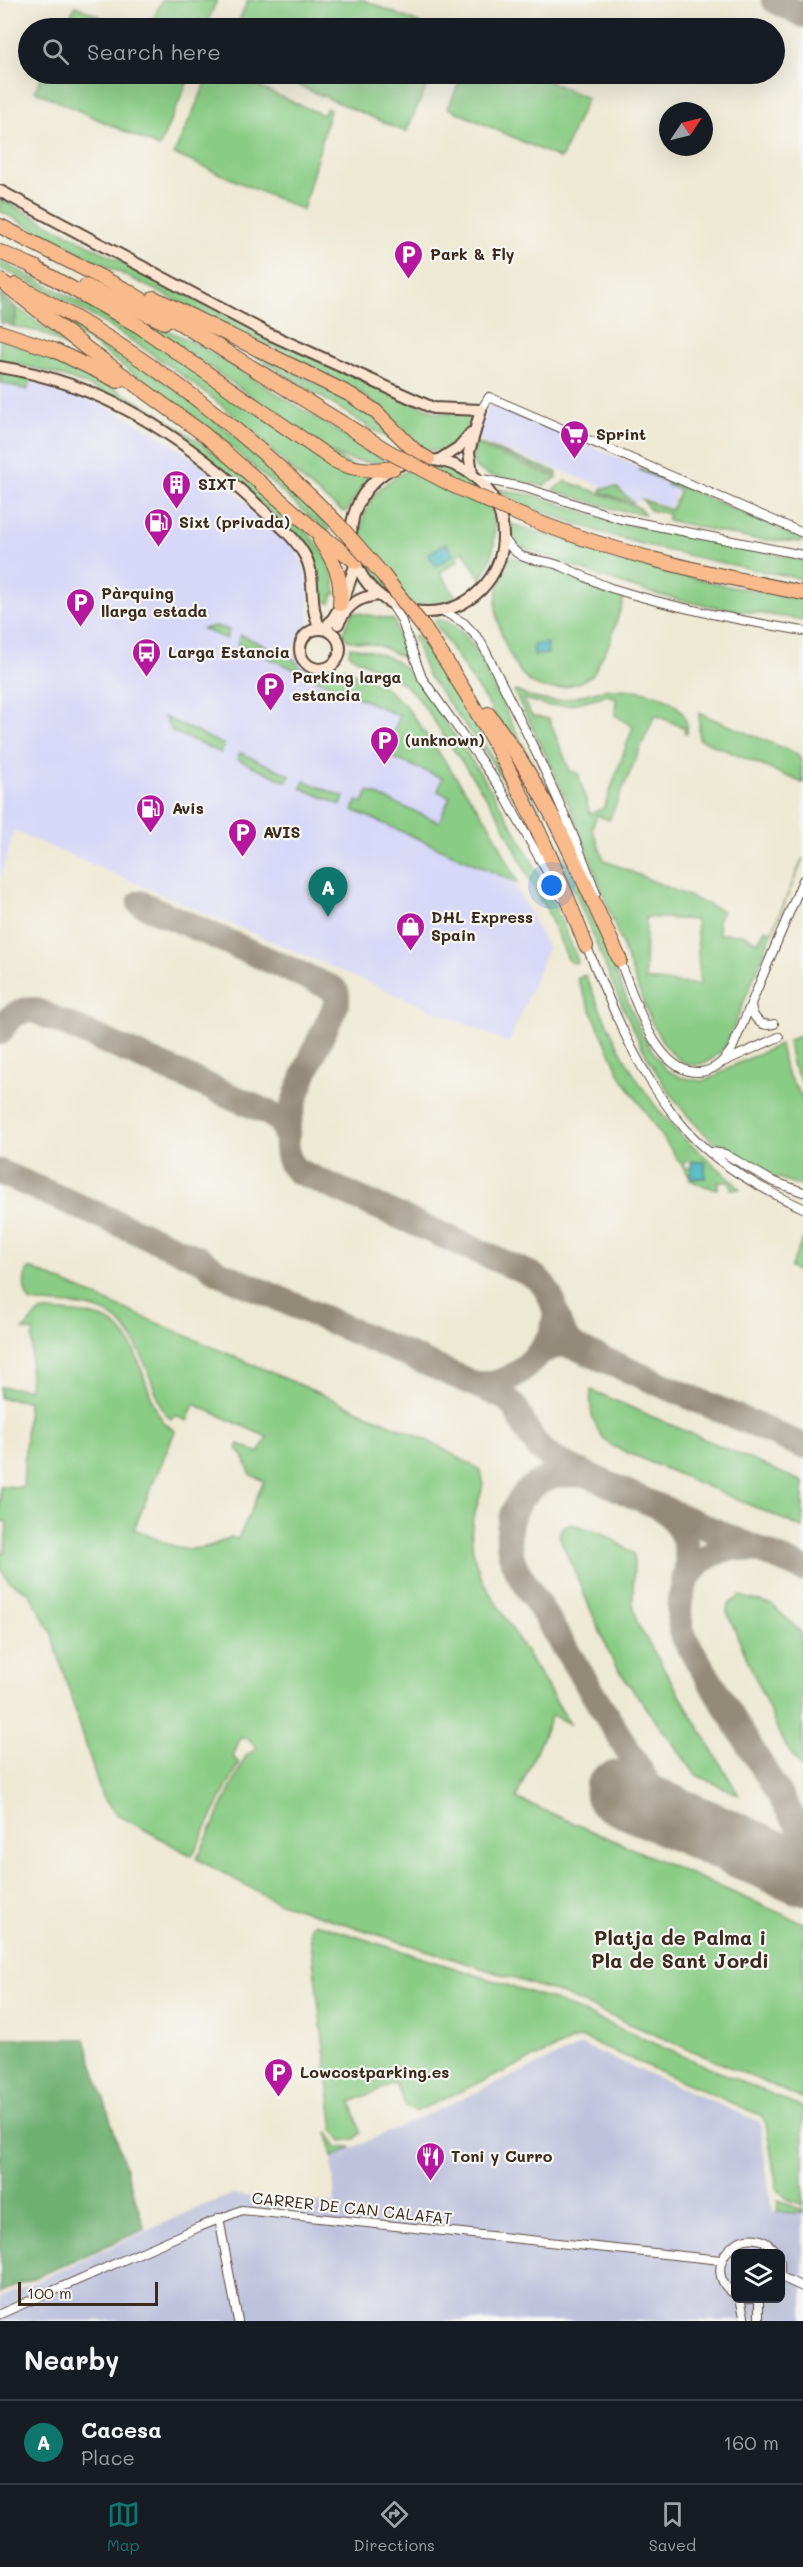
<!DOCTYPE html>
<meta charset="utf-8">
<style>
body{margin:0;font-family:Mali,sans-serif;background:#242831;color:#f1f3f6}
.controls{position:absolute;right:18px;bottom:18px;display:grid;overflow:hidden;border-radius:9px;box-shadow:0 6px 24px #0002}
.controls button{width:54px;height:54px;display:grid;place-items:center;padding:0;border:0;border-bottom:2px solid #363941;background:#171b24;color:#f1f3f6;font:30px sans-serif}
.compass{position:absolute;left:659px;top:102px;width:54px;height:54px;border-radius:50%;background:#171b24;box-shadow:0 6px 24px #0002;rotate:55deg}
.scale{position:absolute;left:18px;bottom:15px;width:140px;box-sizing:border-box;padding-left:6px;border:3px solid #3b2a1e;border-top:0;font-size:16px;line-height:21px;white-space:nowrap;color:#3b2a1e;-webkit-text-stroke:4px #f6f6f2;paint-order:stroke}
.you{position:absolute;left:552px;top:886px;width:21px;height:21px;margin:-15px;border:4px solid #fff;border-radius:50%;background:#1a73e8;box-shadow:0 0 0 9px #1a73e833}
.badge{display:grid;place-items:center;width:39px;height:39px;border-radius:50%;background:#0f766e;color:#fff;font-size:20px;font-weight:700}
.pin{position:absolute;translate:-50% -50px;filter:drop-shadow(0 2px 3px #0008)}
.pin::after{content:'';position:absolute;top:32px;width:21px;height:18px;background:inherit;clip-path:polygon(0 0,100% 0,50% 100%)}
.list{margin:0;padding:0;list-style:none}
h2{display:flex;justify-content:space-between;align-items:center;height:78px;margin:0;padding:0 24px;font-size:26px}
h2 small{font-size:20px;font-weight:400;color:#9ea1a6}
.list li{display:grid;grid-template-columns:39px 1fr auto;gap:18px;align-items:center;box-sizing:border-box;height:84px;padding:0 24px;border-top:2px solid #363941}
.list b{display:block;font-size:22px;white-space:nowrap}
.list p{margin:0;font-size:20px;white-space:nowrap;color:#9ea1a6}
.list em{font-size:20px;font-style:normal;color:#9ea1a6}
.icon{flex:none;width:33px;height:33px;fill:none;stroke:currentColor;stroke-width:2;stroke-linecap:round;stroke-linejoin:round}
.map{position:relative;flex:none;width:803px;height:2321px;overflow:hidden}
.search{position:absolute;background:#171b24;box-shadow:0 6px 24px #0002;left:18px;right:18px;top:18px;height:66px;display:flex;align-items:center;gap:15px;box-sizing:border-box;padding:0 21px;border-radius:33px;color:#9ea1a6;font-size:22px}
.sheet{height:162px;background:#171b24}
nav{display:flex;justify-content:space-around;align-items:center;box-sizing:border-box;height:84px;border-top:2px solid #363941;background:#171b24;font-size:16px;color:#9ea1a6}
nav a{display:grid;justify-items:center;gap:3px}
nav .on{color:#0f766e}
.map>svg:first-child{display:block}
.built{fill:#d7d7f8}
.industrial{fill:#bfc2dd;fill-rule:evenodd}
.green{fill:#89cc85;stroke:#627b52;stroke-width:1.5;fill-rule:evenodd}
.forest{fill:#6eb072;stroke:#546d48;stroke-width:1.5}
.water{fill:#46b5c0;stroke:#40706f;stroke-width:1.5}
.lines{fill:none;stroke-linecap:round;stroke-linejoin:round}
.taxiway{stroke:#948a78;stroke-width:26}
.runway{stroke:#948a78;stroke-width:63}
.street-casing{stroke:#564739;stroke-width:10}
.secondary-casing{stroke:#564739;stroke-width:14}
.highway-casing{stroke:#564739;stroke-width:16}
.street{stroke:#fff;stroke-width:8}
.secondary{stroke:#fde4d1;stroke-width:10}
.highway{stroke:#fabb8c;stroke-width:14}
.highway-bridge-casing{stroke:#564739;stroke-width:16;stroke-linecap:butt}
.highway-bridge{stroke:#fabb8c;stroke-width:14}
.labels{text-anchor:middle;stroke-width:4.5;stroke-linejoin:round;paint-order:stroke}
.poi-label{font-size:16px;font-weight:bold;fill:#3b2a1e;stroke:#f6f6f2;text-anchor:start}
.street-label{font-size:16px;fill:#3b2a1e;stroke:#f6f6f2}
.quarter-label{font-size:20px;font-weight:bold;fill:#3b2a1e;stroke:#f6f6f2}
</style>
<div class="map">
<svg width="803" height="2321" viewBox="0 0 803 2321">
<rect width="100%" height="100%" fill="#f6f6f2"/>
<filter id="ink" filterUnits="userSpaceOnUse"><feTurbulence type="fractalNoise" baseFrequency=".0167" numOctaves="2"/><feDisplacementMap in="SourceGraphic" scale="12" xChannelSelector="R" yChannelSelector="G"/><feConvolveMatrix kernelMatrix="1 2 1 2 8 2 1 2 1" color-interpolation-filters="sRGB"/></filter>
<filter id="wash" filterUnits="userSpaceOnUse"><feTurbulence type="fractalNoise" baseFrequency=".008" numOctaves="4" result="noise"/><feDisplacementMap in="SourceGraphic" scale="24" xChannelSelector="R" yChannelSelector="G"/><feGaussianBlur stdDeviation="1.35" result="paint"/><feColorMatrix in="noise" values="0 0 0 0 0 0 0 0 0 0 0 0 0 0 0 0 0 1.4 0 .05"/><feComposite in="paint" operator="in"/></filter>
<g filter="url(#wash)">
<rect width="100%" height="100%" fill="#eee9d3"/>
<g class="built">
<path d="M 0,376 L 78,391 L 159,435 L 212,472 L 292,543 L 304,565 L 309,586 L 309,621 L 292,652 L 332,681 L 384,700 L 425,738 L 488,834 L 548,948 L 509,1043 L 14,831 L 0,880 Z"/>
<path d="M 490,403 L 680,484 L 670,508 L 643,497 L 636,503 L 616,485 L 604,487 L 476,439 Z"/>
</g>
<path class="industrial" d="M 582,2045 L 760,2122 L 772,2212 L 803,2213 L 803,2321 L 0,2321 L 0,2298 L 201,2206 L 232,2195 L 335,2204 L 332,2157 ZM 736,2254 L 780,2254 L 780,2298 L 736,2298 Z"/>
<g class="green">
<path d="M 162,0 L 217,0 L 205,28 L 168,28 L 152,22 Z"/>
<path d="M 248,0 L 364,0 L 430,28 L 236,28 Z"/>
<path d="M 75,6 L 127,28 L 65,28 Z"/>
<path d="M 43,74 L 191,74 L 159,147 L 35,91 Z"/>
<path d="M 210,74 L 229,74 L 323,115 L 327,108 L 330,110 L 303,210 L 174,154 Z"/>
<path d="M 272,74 L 432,74 L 406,132 Z"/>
<path d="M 463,74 L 532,74 L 587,98 L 561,159 L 448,108 Z"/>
<path d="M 0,199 L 269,338 L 437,413 L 468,414 L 471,420 L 466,432 L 456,444 L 444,451 L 425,450 L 382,408 L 363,395 L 308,365 L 90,258 L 0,211 Z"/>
<path d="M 0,261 L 144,335 L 368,476 L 347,511 L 344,512 C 302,485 269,445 231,413 C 161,356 82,305 0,268 Z"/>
<path d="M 1,296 L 90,360 L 41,332 L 11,326 L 14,325 L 16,309 Z"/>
<path d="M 47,311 C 140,357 226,423 298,496 C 307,506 324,518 329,530 L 325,530 L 213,431 Z"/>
<path d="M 138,317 L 193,342 L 385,460 L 384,463 L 354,461 L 332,453 Z"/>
<path d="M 225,337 L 367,410 L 399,443 L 379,433 Z"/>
<path d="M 0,340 C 103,372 197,433 277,505 C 295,521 318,540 329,563 C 333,572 334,584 336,594 L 333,594 L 330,603 L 324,601 L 321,610 L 327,613 L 324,619 L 321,619 C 319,597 320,572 309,552 C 297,530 272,514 253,498 C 171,428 110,379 0,361 Z"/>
<path d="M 0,373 L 32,379 L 27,390 L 0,382 Z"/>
<path d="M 475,442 L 557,472 L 557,476 Z"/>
<path d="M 474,444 L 557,478 L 543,486 L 488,475 L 473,465 Z"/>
<path d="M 424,466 C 438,467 452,468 464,476 C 499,497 503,548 481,579 L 463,551 L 456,556 L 459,561 L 440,572 L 457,599 C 358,635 318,489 424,466 Z"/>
<path d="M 641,469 L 802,539 L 801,542 L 751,539 L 667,520 L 669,514 L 650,510 L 642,499 L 671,510 L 680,490 L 667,485 L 668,482 L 639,470 Z"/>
<path d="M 565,481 L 638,507 L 645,514 L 617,510 L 553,490 Z"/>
<path d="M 616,487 L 633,502 L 633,503 L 601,492 L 602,488 Z"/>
<path d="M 497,489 L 536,496 L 607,520 L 803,560 L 803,579 C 714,562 626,545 542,511 C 527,505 507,500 497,489 Z"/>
<path d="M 511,524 L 666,572 L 732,587 L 803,599 L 803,620 C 767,614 730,610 694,603 C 631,591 571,565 511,543 Z"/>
<path d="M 511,557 L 558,570 L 624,598 L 610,642 L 592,676 C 554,696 529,696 509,653 C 503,640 497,623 496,608 C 495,592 503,574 508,559 Z"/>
<path d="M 353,612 L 394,620 L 404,658 L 378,645 L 347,640 L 343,633 Z"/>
<path d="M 436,619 C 453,621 464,633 474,647 L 548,796 L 435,623 Z"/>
<path d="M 216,626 L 229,630 L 226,639 L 203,629 Z"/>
<path d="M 241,635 L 294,659 L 300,667 L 314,675 L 328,675 L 345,668 L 383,686 L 406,706 L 491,827 L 518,883 L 353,810 L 357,801 L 363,803 L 368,791 L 439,822 L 450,797 L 438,791 L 442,778 L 384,754 L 400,716 L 237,644 Z"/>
<path d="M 417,635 L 469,714 L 517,803 L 488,756 L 427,674 L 413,636 Z"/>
<path d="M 350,647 C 368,649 386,654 401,665 C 419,679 432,703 445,722 C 499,797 544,875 578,961 L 577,963 L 571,962 L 568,959 L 543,901 L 541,902 L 499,816 L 417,696 L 401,682 L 351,656 L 349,654 Z"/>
<path d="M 609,689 C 639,688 690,694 687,734 L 684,732 L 685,728 L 655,715 L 609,820 L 597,815 L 592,828 L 604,860 L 723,911 L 718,920 L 719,934 L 742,934 L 758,942 L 765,929 L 772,932 L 803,858 L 726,1045 C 714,1062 694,1073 676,1057 C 654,1039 641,995 631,969 C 614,923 597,877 580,832 C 561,784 538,738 514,692 L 516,691 C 559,711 568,695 609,689 ZM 608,695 L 616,698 L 615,715 L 633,727 L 604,808 L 590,814 L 578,773 L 570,771 L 549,719 L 532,716 L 523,699 L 548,706 L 569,705 ZM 646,917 L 696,920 L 700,985 L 645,980 Z"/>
<path d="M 699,713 L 798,754 L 801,762 L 803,783 L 699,739 Z"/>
<path d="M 164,717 L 224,745 L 221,753 L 172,731 Z"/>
<path d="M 240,753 L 290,775 L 287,782 L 237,759 Z"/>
<path d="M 511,756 L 574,875 L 642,1035 L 665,1069 L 680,1077 L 702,1081 L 714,1077 L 728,1068 L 780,1044 L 785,1070 L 803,1099 L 803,1186 C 767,1176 731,1159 703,1132 C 648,1079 618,996 589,926 C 565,868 540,811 511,756 Z"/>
<path d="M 304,781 L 344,797 L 341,805 L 301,788 Z"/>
<path d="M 585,975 C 608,1028 633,1083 672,1126 C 693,1149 719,1166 740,1189 L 731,1189 L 730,1182 L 718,1182 L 718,1189 L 700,1185 L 689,1179 L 705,1178 L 705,1162 L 685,1161 L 685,1168 L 691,1168 L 690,1177 L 621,1077 L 577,979 Z"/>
<path d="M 803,1034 L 803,1085 L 792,1064 L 788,1041 Z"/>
<path d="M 803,1239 L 803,1274 L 790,1268 Z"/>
<path d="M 30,1268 L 427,1440 L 479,1469 C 490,1484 474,1507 472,1524 C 470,1545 475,1566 485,1585 L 570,1724 L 552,1715 L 516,1798 L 803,1923 L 803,2099 L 556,1992 L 277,1902 L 197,1859 L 246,1756 L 257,1748 L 249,1739 L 240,1738 L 233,1757 L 239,1763 L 192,1856 L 116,1814 L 102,1797 L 51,1632 L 29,1593 L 10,1582 L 0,1569 L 0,1551 L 5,1552 L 7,1522 L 0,1521 L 0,1486 L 23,1487 L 28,1401 L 0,1398 L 0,1387 L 29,1389 L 33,1331 L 23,1330 L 40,1312 L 45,1311 C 123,1314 126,1324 150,1394 C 156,1411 160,1421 175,1431 L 134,1529 C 175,1546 188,1560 231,1537 L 238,1539 L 264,1481 L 251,1475 L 243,1456 L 237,1448 L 239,1444 L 259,1453 L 267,1437 L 194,1404 L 187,1421 L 174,1415 L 172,1419 C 161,1413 159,1399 154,1388 C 141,1352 129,1314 87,1307 C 68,1304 50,1304 31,1302 C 23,1294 22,1275 30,1268 Z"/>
<path d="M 591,1390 L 803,1482 L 803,1528 L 610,1445 C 593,1429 589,1411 591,1390 Z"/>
<path d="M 571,1524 L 603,1533 L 634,1554 L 633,1603 L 637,1623 L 739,1795 L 696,1775 L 614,1664 L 560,1538 L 560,1532 L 563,1526 Z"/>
<path d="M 740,1596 L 772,1605 L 801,1632 L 803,1770 L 783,1742 L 727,1612 L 728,1605 Z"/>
<path d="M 314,1923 L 554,2000 L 803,2108 L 803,2205 L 788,2199 L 777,2189 L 766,2124 L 762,2116 L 583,2038 L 576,2039 L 415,2112 L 407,2108 L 395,2083 L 351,2102 L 361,2133 L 355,2139 L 342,2141 L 334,2130 L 310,1934 L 311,1925 Z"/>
<path d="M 328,2132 L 337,2147 L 352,2147 L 332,2157 Z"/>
<path d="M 778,2201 L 803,2210 L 803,2213 L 777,2212 Z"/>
</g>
<g class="forest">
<path d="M 0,295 C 12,304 21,311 14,325 L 0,323 Z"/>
<path d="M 0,2039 L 85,2039 L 145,2229 L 0,2293 Z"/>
</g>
<g class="water">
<path d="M 446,543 L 454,555 L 436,566 L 428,554 Z"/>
<path d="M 547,643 L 548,654 L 534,655 L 533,645 Z"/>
<rect x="691" y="1162" width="14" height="16"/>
</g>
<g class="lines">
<g class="taxiway">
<path d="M 774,0 L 803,15"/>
<path d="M 140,903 L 334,989 L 337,994 L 337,1003 C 322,1038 263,1142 297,1171 L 532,1275 C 562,1294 549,1327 575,1347"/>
<path d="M 0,1032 C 8,1018 17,1009 34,1010 L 267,1112 L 281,1122 L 286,1136"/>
<path d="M 0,1172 L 202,1260 L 218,1272 L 504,1397 C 517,1405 519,1416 526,1429 C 533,1442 541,1451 553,1459 L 641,1499"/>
<path d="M 556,1314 L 552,1335 L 540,1352 L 560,1344 L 575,1347 L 803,1446"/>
<path d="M 476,1384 C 504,1387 522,1372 540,1352"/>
<path d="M 583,1475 C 526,1467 492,1520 517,1570 L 656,1796 L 683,1822"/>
<path d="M 625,1492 L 803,1569"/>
<path d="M 664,1510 C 686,1530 692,1554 684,1582"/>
<path d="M 751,1549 C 697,1539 663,1597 687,1643 L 803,1834"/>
</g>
<path class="runway" d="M 616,1792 L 803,1874"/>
</g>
</g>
<g filter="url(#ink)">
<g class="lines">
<defs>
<g id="street">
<path d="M 481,410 L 489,397 L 803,533"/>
<path d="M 477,478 L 526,488 L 621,519 L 803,555"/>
<path d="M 503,537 C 523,567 532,555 561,566 C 578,573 594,582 611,588 C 674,608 738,620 803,631"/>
<path d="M 392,605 L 401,619 L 422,678 L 499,786 L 561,897"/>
<path d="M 443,611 L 464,623 L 480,640 C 522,723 564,805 596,893"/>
<path d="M 586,945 C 614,1012 641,1082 692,1136 C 720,1166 766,1191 803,1208"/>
<path d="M 619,958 C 632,991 655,1075 699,1072 C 715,1071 724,1061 732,1049 L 803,880"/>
<path d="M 751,1004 C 752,1017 760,1028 774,1024"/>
<path d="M 723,1062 L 779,1037"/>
<path d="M 712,1152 L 725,1154 L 772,1181 L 803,1192"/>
<path d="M 219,2218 L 238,2321"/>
<path d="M 780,2262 L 780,2278"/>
<path d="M 781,2277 L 803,2287"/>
<path d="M 736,2295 C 693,2269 748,2211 777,2254"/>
<path d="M 740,2298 L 745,2321"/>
<path d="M 743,2298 L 760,2298"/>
<path d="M 759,2299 L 759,2321"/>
<path d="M 0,2314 L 199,2227 L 242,2210 L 721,2260"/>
</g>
<g id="secondary">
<path d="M 0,191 L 267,333 L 433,408 L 481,410 L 469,452 L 472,474"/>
<path d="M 0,367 C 101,383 179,434 254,502 C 271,518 292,533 304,554 C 318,577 307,607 321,629"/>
<circle cx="427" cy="536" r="76"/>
<path d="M 439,460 L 458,448 L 471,433"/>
<path d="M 338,624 C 347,605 358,597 379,595"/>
<circle cx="320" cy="649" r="20"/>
<path d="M 323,629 C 340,617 350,581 356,562"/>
</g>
<g id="highway">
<path d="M 0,226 L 126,290 L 391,453"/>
<path d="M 0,252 L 37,268"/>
<path d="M 30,265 L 139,326 L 333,460 C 352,470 371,472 393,468"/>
<path d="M 0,280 L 90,351 L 205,435 L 317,532 L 356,562"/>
<path d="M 16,285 C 137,348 243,426 338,524"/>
<path d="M 86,286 L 164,322"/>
<path d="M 154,298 L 351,395 L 375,411 L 416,452 L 428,459"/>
<path d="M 0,332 L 54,350 L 118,381"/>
<path d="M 513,512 C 607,552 704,573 803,593"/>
<path d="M 320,540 C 334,561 343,578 340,604"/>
<path d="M 424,628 C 493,729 543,831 586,946"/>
<path d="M 488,714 C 546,787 581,877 620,960"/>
</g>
</defs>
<use href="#street" class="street-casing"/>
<use href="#secondary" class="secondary-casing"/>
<use href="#highway" class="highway-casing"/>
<use href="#street" class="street"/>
<use href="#secondary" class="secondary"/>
<use href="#highway" class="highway"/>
<defs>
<g id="highway-bridge">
<path d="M 391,453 L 454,486 L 513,512"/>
<path d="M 338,524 L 383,575 L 424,628"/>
</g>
</defs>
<use href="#highway-bridge" class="highway-bridge-casing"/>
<use href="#highway-bridge" class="highway-bridge"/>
</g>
</g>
<defs>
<symbol id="parking-pin" viewBox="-11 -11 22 30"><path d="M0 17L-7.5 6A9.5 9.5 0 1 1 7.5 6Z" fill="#b5179e" stroke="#f6f6f2"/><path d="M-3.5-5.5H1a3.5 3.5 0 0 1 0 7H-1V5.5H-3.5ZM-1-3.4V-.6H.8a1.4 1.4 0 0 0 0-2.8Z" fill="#fff"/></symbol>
<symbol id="supermarket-pin" viewBox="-11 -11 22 30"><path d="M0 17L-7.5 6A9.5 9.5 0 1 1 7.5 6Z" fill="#b5179e" stroke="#f6f6f2"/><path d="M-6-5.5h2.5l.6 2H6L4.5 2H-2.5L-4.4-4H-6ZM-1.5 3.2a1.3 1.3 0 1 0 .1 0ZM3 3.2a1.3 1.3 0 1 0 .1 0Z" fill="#fff"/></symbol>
<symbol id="building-pin" viewBox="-11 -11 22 30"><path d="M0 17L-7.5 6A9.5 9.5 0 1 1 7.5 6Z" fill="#b5179e" stroke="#f6f6f2"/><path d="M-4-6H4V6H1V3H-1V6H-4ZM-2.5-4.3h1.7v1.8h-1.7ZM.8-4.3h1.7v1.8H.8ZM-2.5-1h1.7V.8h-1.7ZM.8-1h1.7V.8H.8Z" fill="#fff"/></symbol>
<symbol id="fuel-pin" viewBox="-11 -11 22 30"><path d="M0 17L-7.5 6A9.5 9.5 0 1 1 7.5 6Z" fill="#b5179e" stroke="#f6f6f2"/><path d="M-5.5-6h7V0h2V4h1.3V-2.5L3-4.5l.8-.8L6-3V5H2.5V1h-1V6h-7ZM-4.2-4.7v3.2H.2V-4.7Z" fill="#fff"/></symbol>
<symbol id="bus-pin" viewBox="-11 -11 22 30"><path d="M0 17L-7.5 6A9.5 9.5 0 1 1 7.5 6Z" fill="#b5179e" stroke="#f6f6f2"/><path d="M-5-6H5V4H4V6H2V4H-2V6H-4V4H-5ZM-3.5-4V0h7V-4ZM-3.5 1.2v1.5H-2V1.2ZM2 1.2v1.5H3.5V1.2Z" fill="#fff"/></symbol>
<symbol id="shop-pin" viewBox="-11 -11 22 30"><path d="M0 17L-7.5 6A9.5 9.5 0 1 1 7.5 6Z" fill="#b5179e" stroke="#f6f6f2"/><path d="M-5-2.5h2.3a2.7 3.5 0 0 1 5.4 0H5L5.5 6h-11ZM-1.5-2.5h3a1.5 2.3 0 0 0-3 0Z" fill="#fff"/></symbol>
<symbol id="restaurant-pin" viewBox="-11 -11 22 30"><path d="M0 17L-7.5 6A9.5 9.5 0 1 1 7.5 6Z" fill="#b5179e" stroke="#f6f6f2"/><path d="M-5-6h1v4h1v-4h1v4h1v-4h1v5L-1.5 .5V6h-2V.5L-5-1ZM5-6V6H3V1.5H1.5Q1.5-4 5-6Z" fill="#fff"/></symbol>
</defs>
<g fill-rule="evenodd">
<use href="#parking-pin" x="392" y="238" width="33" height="45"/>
<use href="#supermarket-pin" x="558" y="418" width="33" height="45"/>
<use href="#building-pin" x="160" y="468" width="33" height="45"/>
<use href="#fuel-pin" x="142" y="506" width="33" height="45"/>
<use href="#parking-pin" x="64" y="586" width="33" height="45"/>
<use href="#bus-pin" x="130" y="636" width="33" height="45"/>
<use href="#parking-pin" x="254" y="670" width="33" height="45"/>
<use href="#parking-pin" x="368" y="724" width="33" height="45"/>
<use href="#fuel-pin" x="134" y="792" width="33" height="45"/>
<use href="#parking-pin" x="226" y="816" width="33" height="45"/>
<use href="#shop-pin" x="394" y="910" width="33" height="45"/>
<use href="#parking-pin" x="262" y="2056" width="33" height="45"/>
<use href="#restaurant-pin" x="414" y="2140" width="33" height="45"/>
</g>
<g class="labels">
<g class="poi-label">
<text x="430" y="260">Park &amp; Fly</text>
<text x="596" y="440">Sprint</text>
<text x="198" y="490">SIXT</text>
<text x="179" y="528">Sixt (privada)</text>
<text x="101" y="599">Pàrquing<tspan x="101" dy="18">llarga estada</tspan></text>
<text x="168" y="658">Larga Estancia</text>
<text x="292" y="683">Parking larga<tspan x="292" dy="18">estancia</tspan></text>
<text x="405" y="746">(unknown)</text>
<text x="172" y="814">Avis</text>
<text x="263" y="838">AVIS</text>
<text x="431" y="923">DHL Express<tspan x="431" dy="18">Spain</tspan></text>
<text x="300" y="2078">Lowcostparking.es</text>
<text x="451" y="2162">Toni y Curro</text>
</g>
<g class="street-label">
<text transform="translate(352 2208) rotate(6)" y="6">CARRER DE CAN CALAFAT</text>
</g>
<g class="quarter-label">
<text x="680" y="1945">Platja de Palma i<tspan x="680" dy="23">Pla de Sant Jordi</tspan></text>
</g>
</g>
</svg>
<div class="controls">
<button><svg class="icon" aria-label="layers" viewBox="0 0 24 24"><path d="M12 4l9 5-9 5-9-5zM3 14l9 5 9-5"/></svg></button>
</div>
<svg class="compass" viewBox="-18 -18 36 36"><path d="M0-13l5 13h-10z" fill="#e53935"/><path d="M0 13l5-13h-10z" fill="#9ea1a6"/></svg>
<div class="scale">100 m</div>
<div class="you"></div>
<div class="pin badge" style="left:328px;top:917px">A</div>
<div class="search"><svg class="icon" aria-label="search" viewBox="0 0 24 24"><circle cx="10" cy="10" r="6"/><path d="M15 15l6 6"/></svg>Search here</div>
</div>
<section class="sheet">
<h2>Nearby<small></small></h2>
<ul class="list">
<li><span class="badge">A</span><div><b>Cacesa</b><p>Place</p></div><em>160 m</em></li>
</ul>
</section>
<nav>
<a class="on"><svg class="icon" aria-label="map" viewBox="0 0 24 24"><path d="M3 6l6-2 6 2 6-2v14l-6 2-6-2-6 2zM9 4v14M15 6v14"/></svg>Map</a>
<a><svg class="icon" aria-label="directions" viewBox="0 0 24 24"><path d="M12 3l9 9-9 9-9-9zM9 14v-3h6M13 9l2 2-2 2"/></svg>Directions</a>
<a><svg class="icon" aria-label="saved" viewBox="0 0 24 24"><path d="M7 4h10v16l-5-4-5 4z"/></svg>Saved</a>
</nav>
